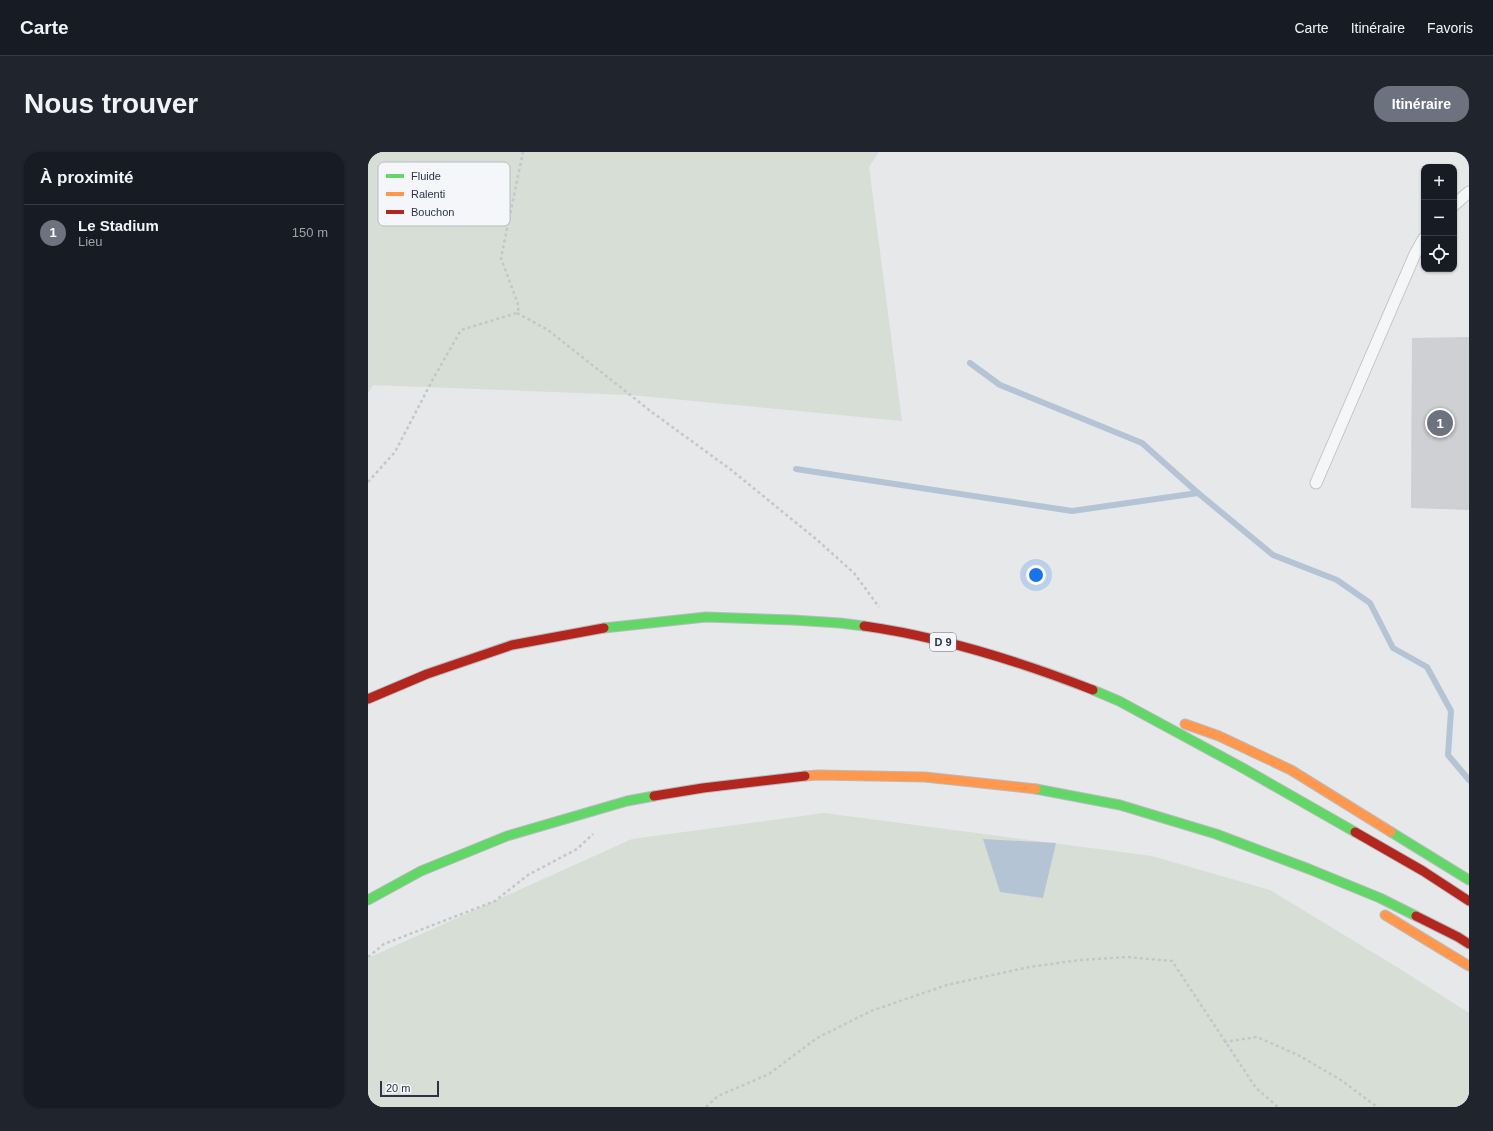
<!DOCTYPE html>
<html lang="fr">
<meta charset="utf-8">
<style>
body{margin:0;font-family:Helvetica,sans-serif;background:#20242c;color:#f1f3f6}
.controls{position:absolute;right:12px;top:12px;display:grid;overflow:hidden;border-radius:8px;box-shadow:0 1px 3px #0004}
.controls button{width:36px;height:36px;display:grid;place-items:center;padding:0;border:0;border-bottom:1px solid #363941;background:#171b24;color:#f1f3f6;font:20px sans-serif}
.scale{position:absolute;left:12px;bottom:10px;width:59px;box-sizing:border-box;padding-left:4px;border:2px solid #2b3445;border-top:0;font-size:11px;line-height:14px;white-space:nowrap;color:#2b3445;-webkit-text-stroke:3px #f4f6f9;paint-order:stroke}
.you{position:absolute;left:668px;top:423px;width:14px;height:14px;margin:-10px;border:3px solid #fff;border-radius:50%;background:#1a73e8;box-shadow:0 0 0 6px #1a73e833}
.badge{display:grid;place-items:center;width:26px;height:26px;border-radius:50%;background:#6c737f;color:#fff;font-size:13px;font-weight:700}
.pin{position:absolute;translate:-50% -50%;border:2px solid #fff;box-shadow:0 1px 4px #0006}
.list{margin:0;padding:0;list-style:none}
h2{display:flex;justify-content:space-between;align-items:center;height:52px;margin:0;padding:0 16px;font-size:17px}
h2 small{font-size:13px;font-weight:400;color:#9ea1a6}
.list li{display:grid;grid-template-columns:26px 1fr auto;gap:12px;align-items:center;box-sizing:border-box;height:56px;padding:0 16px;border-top:1px solid #363941}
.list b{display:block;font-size:15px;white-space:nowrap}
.list p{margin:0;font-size:13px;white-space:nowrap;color:#9ea1a6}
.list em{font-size:13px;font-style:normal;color:#9ea1a6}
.icon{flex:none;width:22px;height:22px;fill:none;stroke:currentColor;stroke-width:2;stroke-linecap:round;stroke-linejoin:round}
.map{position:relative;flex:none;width:1101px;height:955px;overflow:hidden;border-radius:16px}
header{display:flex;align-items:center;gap:24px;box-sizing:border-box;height:56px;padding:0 20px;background:#171b24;border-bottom:1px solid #363941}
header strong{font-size:19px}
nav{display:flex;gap:22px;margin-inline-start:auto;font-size:14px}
.intro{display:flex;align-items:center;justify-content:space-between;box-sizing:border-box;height:96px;padding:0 24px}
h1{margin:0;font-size:28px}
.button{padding:10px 18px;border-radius:16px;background:#6c737f;color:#fff;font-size:14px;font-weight:700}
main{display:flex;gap:24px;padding:0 24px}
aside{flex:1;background:#171b24;border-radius:16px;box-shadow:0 1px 3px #0004}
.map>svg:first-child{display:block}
.green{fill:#d6ded6}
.water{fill:#b4c4d5}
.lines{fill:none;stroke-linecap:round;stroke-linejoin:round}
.stream{stroke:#b4c4d5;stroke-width:6}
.building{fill:#ced0d3}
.lane-casing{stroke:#c4c6c8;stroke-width:13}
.fast-casing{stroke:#b8bbbf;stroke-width:11}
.slow-casing{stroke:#b8bbbf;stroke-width:11}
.jam-casing{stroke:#b8bbbf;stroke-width:11}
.path{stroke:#c5c6ca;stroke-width:2.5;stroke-dasharray:3 3;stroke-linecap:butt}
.lane{stroke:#f5f6f7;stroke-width:11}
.fast{stroke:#63d668;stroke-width:9}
.slow{stroke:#ff974d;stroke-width:9}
.jam{stroke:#b3261e;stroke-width:9}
.labels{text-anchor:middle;stroke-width:3.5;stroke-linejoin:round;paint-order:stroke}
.shield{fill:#f4f6f9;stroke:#676e7b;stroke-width:1}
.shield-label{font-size:11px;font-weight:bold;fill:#2b3445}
.key{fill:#f4f6f9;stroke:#b8bcc3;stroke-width:1}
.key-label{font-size:11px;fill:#2b3445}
</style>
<header>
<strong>Carte</strong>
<nav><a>Carte</a><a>Itinéraire</a><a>Favoris</a></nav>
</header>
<div class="intro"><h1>Nous trouver</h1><a class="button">Itinéraire</a></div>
<main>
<aside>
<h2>À proximité<small></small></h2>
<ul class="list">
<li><span class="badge">1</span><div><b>Le Stadium</b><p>Lieu</p></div><em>150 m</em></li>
</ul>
</aside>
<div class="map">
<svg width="1101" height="955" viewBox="0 0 1101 955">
<rect width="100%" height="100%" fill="#e6e8ea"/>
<g class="green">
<path d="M 0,0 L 511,0 L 501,15 L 534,269 L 262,243 L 5,233 L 0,241 Z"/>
<path d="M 456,661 L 784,704 L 902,738 L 1032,817 L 1101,861 L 1101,955 L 0,955 L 0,806 L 264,687 Z"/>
</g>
<path class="water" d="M 615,687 L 688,691 L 675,746 L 632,740 Z"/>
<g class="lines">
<g class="stream">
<path d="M 602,211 L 632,233 L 774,291 L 830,341 L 905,403 L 969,428 L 1002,451 L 1025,496 L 1059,515 L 1083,559 L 1080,603 L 1101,628"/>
<path d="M 428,317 L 704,359 L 830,341"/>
</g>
</g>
<path class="building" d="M 1101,185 L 1101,358 L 1043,356 L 1044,186 Z"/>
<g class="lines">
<defs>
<g id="lane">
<path d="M 1086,53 L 1101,40"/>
<path d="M 948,331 L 1047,102 L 1056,86"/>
</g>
<g id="fast">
<path d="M 236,476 L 338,465 L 425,468 L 472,471 L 496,474"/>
<path d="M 725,538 L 751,549 L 873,615 L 987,680"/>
<path d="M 668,637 L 752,653 L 848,682 L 941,717 L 1012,746 L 1048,764"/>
<path d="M 1023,680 L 1101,728"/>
<path d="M 0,748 L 53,719 L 139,684 L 259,649 L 286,644"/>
</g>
<g id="slow">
<path d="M 817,572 L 851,584 L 923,618 L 1023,680"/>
<path d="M 437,624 L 450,623 L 557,625 L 668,637"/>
<path d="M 1017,763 L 1101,814"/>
</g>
<g id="jam">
<path d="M 496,474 C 574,485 651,509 725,538"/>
<path d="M 0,547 L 59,522 L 144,493 L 236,476"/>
<path d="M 286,644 L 335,636 L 437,624"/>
<path d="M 987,680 L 1055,719 L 1101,749"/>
<path d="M 1048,764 L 1090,785 L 1101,792"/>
</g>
</defs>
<use href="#lane" class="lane-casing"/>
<use href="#fast" class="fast-casing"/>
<use href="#slow" class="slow-casing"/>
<use href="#jam" class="jam-casing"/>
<g class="path">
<path d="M 149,161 L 180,178 L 285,261 L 362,317 L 448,387 L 486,421 L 511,455"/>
<path d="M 0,330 L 27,300 L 65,227 L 93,178 L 149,161 L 151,155 L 133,106 L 155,0"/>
<path d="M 0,805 L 16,792 L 127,749 L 160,723 L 209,697 L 225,682"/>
<path d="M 856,890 L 889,885 L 930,903 L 973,928 L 1009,955"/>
<path d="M 338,955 L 350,944 L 401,922 L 449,886 L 503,859 L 579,833 L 661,815 L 712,808 L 759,805 L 804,809 L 888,936 L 910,955"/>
</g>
<use href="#lane" class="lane"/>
<use href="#fast" class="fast"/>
<use href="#slow" class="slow"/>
<use href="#jam" class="jam"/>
</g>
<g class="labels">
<rect class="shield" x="562" y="481" width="26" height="18" rx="3"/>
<g class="shield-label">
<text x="575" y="494">D 9</text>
</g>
</g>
<rect x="10" y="10" width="132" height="64" rx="6" class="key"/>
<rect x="18" y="22" width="18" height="4" fill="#63d668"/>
<rect x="18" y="40" width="18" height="4" fill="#ff974d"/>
<rect x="18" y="58" width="18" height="4" fill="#b3261e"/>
<g class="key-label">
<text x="43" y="28">Fluide</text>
<text x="43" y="46">Ralenti</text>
<text x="43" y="64">Bouchon</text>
</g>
</svg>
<div class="controls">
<button>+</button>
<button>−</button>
<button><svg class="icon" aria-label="locate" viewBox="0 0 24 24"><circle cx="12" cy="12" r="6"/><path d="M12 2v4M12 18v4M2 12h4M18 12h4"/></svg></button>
</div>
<div class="scale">20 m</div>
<div class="you"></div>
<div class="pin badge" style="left:1072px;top:271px">1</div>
</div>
</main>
